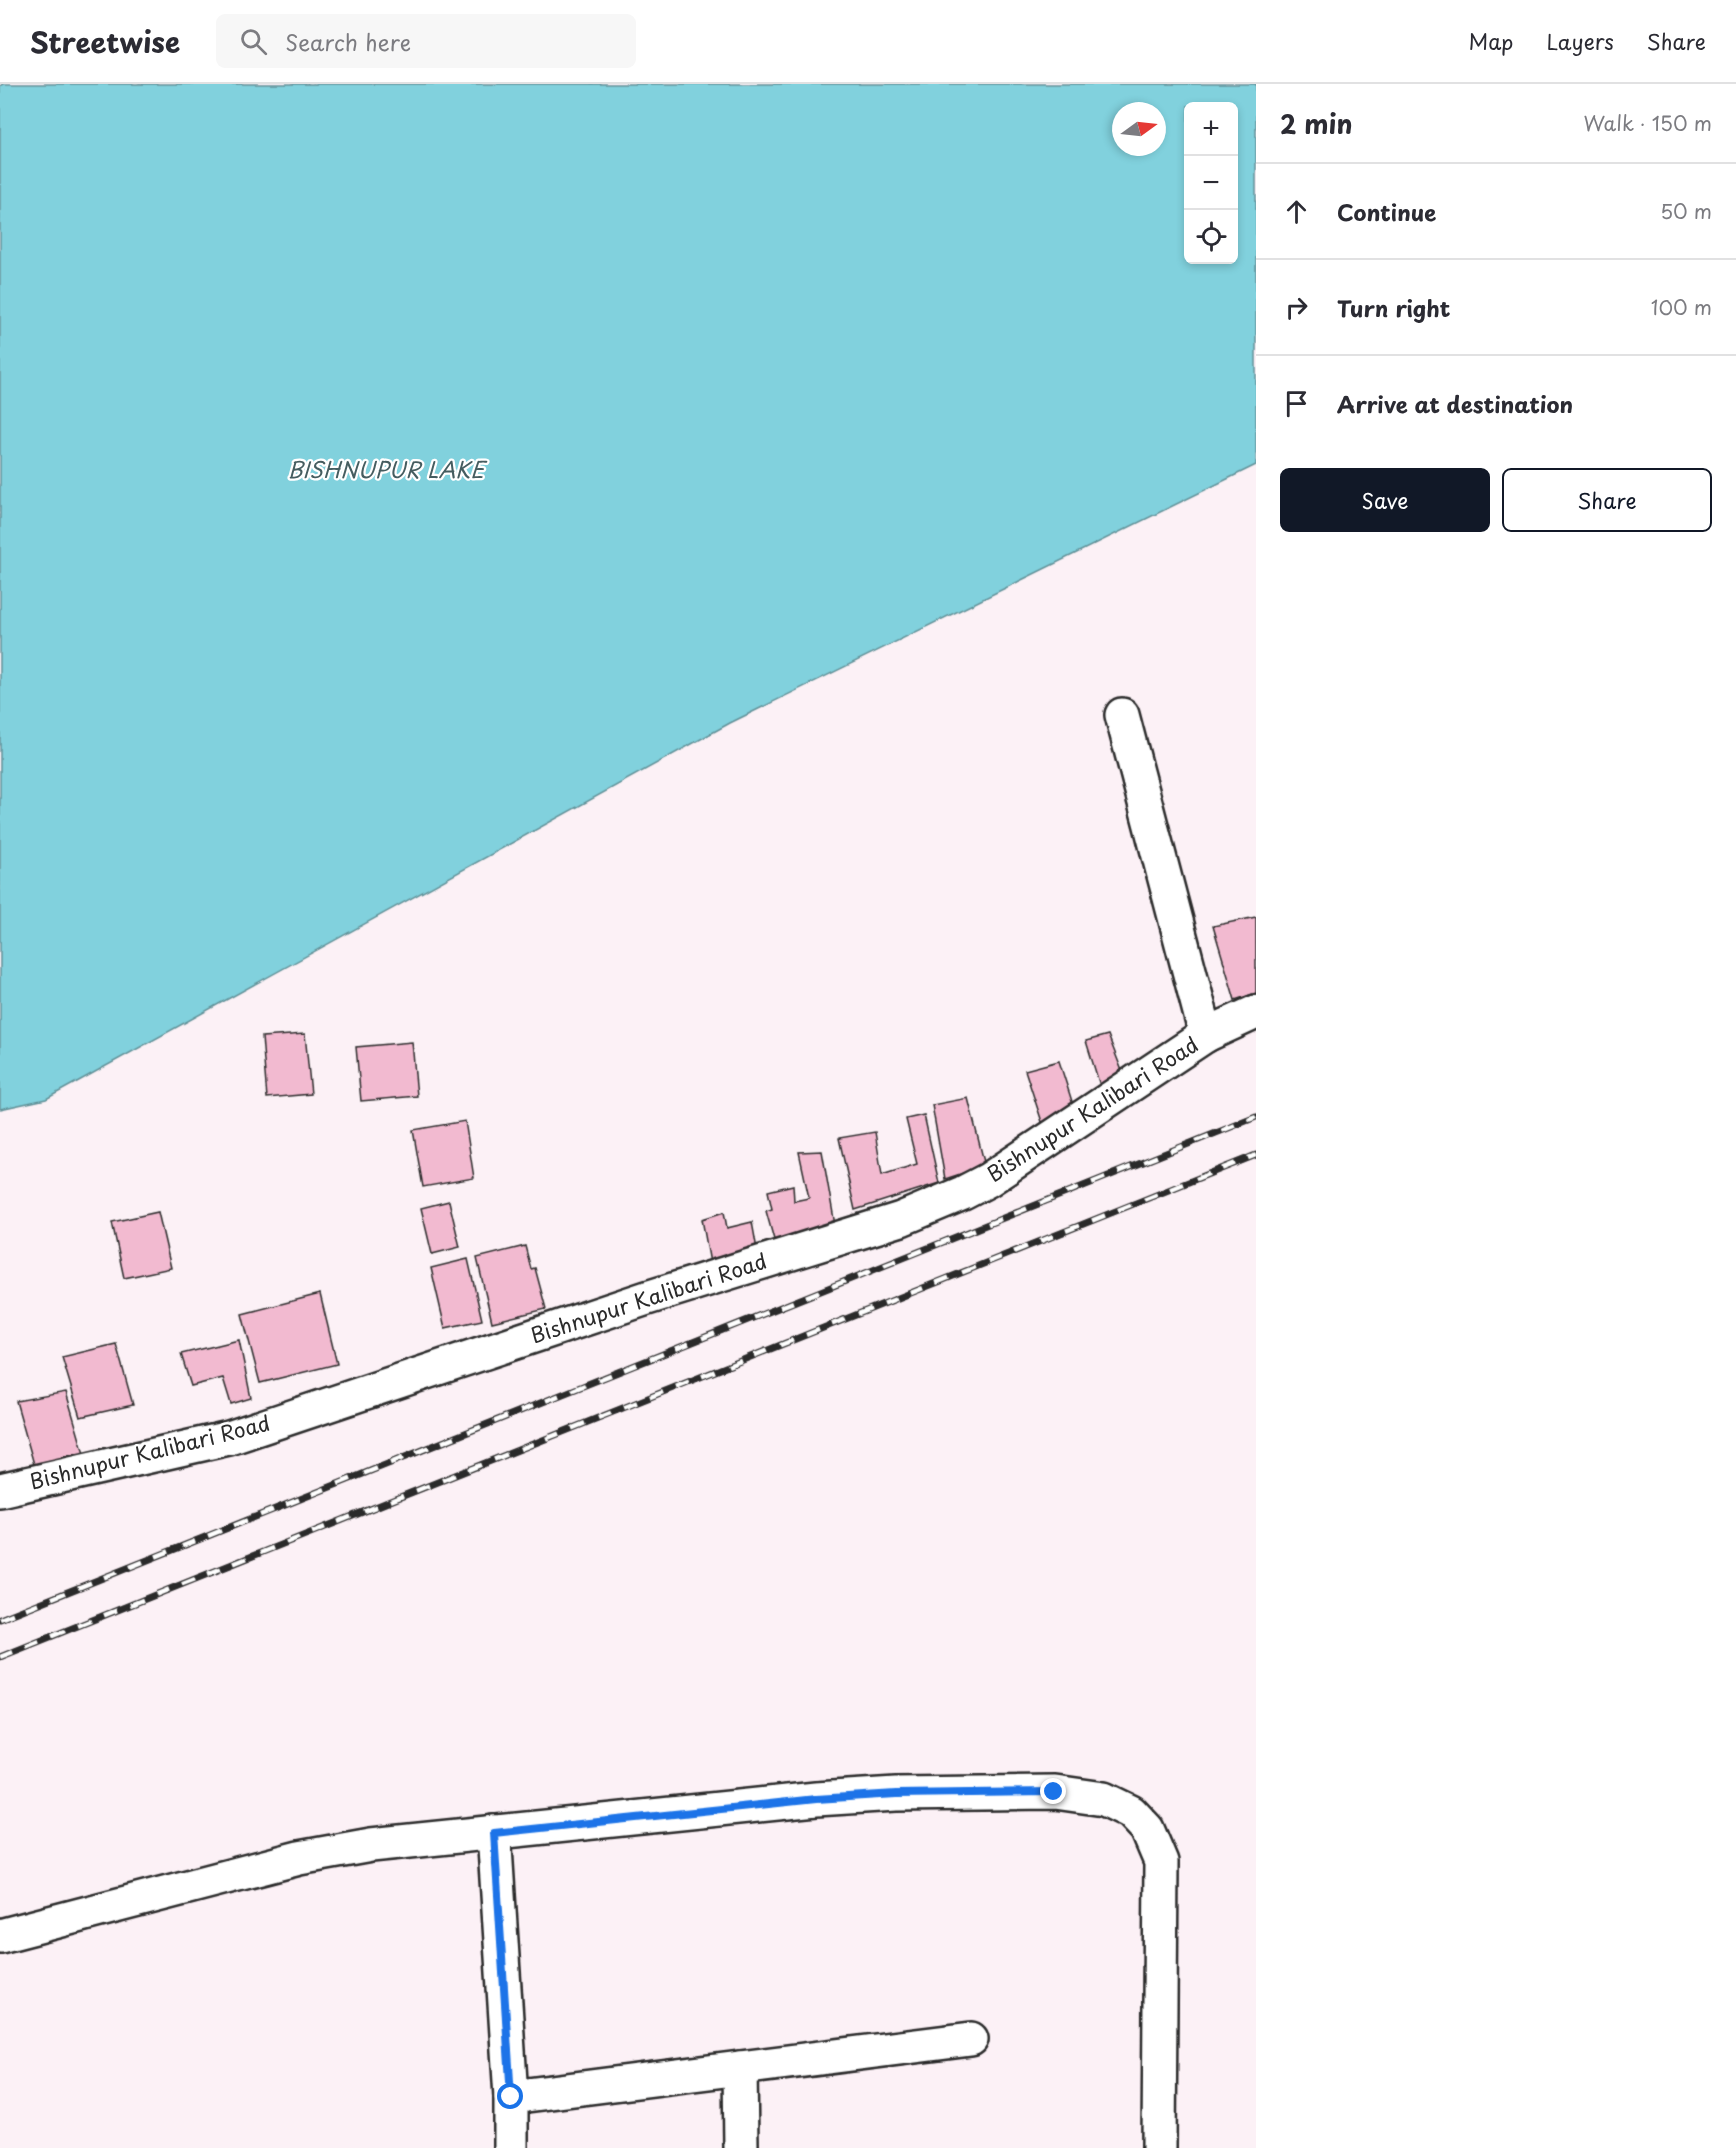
<!DOCTYPE html>
<meta charset="utf-8">
<style>
body{margin:0;font-family:"Playpen Sans",sans-serif;background:#f7f7f7;color:#2b2b33}
.controls{position:absolute;right:18px;top:18px;display:grid;overflow:hidden;border-radius:9px;box-shadow:0 3px 9px #0003}
.controls button{width:54px;height:54px;display:grid;place-items:center;padding:0;border:0;border-bottom:2px solid #e1e1e2;background:#fff;color:#2b2b33;font:30px sans-serif}
.compass{position:absolute;left:1112px;top:18px;width:54px;height:54px;border-radius:50%;background:#fff;box-shadow:0 3px 9px #0003;rotate:75deg}
.stop{position:absolute;width:18px;height:18px;margin:-14px;border:4px solid #1a73e8;border-radius:50%;background:#fff}
.stop.end{background:#1a73e8;border-color:#fff;box-shadow:0 2px 6px #0008}
.list{margin:0;padding:0;list-style:none}
h2{display:flex;justify-content:space-between;align-items:center;height:78px;margin:0;padding:0 24px;font-size:26px}
h2 small{font-size:20px;font-weight:400;color:#7c7c81}
.list li{display:grid;grid-template-columns:39px 1fr auto;gap:18px;align-items:center;box-sizing:border-box;height:96px;padding:0 24px;border-top:2px solid #e1e1e2}
.list b{display:block;font-size:22px;white-space:nowrap}
.list em{font-size:20px;font-style:normal;color:#7c7c81}
.actions{display:flex;gap:12px;padding:18px 24px}
.actions a{flex:1;padding:14px 0;border:2px solid #111827;border-radius:9px;text-align:center;font-size:21px;color:#111827}
.actions .main{background:#111827;color:#fff}
.icon{flex:none;width:33px;height:33px;fill:none;stroke:currentColor;stroke-width:2;stroke-linecap:round;stroke-linejoin:round}
.map{position:relative;flex:none;width:1256px;height:2064px;overflow:hidden}
header{display:flex;align-items:center;gap:36px;box-sizing:border-box;height:84px;padding:0 30px;background:#fff;border-bottom:2px solid #e1e1e2}
header strong{font-size:28px}
nav{display:flex;gap:33px;margin-inline-start:auto;font-size:21px}
.search{width:420px;height:54px;background:#f7f7f7;display:flex;align-items:center;gap:15px;box-sizing:border-box;padding:0 21px;border-radius:9px;color:#7c7c81;font-size:22px}
main{display:flex}
aside{flex:1;background:#fff}
.map>svg:first-child{display:block}
.water{fill:#81d1dd;stroke:#5f8f96;stroke-width:1.5;fill-rule:evenodd}
.building{fill:#f2bad0;stroke:#2b2b2b;stroke-width:1.5}
.lines{fill:none;stroke-linecap:round;stroke-linejoin:round}
.minor-casing{stroke:#2b2b2b;stroke-width:38}
.minor{stroke:#fff;stroke-width:33}
.rail-casing{stroke:#2b2b2b;stroke-width:7}
.rail{stroke:#fff;stroke-width:4.5;stroke-dasharray:14;stroke-linecap:butt}
.route{stroke:#1a73e8;stroke-width:8}
.labels{text-anchor:middle;stroke-width:4.5;stroke-linejoin:round;paint-order:stroke}
.street-label{font-size:21px;fill:#2b2b2b;stroke:#fff}
.water-label{font-size:22px;font-style:italic;fill:#455d60;stroke:#fff}
</style>
<header>
<strong>Streetwise</strong>
<div class="search"><svg class="icon" aria-label="search" viewBox="0 0 24 24"><circle cx="10" cy="10" r="6"/><path d="M15 15l6 6"/></svg>Search here</div>
<nav><a>Map</a><a>Layers</a><a>Share</a></nav>
</header>
<main>
<div class="map">
<svg width="1256" height="2064" viewBox="0 0 1256 2064">
<rect width="100%" height="100%" fill="#fcf1f6"/>
<filter id="ink" filterUnits="userSpaceOnUse"><feTurbulence type="fractalNoise" baseFrequency=".0167" numOctaves="2"/><feDisplacementMap in="SourceGraphic" scale="12" xChannelSelector="R" yChannelSelector="G"/><feConvolveMatrix kernelMatrix="1 2 1 2 8 2 1 2 1" color-interpolation-filters="sRGB"/></filter>
<g filter="url(#ink)">
<path class="water" d="M 3,0 L 1256,0 L 1256,381 L 730,639 L 46,1015 L 0,1025 L 0,2 ZM 1188,22 L 1234,22 L 1234,176 L 1188,176 ZM 1121,27 L 1157,27 L 1157,63 L 1121,63 Z"/>
<g class="building">
<path d="M 1256,833 L 1256,909 L 1235,916 L 1213,842 Z"/>
<path d="M 305,950 L 311,1010 L 267,1014 L 262,953 Z"/>
<path d="M 1108,951 L 1124,992 L 1101,1005 L 1086,957 Z"/>
<path d="M 412,958 L 417,1012 L 361,1017 L 356,963 Z"/>
<path d="M 1059,977 L 1077,1033 L 1044,1044 L 1025,986 Z"/>
<path d="M 968,1014 L 985,1082 L 945,1095 L 932,1021 Z"/>
<path d="M 924,1031 L 939,1099 L 855,1126 L 839,1054 L 875,1048 L 882,1091 L 917,1080 L 906,1035 Z"/>
<path d="M 465,1037 L 474,1094 L 423,1103 L 413,1046 Z"/>
<path d="M 822,1067 L 835,1141 L 776,1163 L 766,1127 L 772,1125 L 768,1107 L 793,1101 L 794,1117 L 809,1114 L 799,1068 Z"/>
<path d="M 449,1117 L 460,1163 L 432,1170 L 421,1124 Z"/>
<path d="M 158,1128 L 171,1184 L 124,1194 L 112,1138 Z"/>
<path d="M 724,1128 L 727,1144 L 752,1138 L 758,1171 L 712,1190 L 702,1135 Z"/>
<path d="M 525,1162 L 531,1185 L 535,1184 L 546,1225 L 492,1238 L 477,1174 Z"/>
<path d="M 468,1175 L 482,1236 L 445,1244 L 431,1184 Z"/>
<path d="M 320,1210 L 337,1280 L 260,1299 L 242,1230 Z"/>
<path d="M 239,1256 L 251,1314 L 231,1320 L 223,1294 L 191,1302 L 181,1270 Z"/>
<path d="M 116,1260 L 133,1321 L 80,1333 L 62,1273 Z"/>
<path d="M 66,1308 L 84,1370 L 37,1391 L 16,1317 Z"/>
</g>
<g class="lines">
<defs>
<g id="minor">
<path d="M 1122,631 L 1206,951"/>
<path d="M 0,1406 L 229,1354 L 647,1214 L 901,1135 L 963,1109 L 988,1096 L 1206,951 L 1256,928"/>
<path d="M 494,1748 L 511,2013 L 511,2064"/>
<path d="M 0,1852 L 299,1774 L 371,1761 L 816,1715 L 896,1710 L 1055,1708 L 1104,1715 L 1131,1728 L 1147,1745 L 1161,1778 L 1159,2064"/>
<path d="M 740,1984 L 741,2064"/>
<path d="M 511,2013 L 971,1955"/>
</g>
</defs>
<use href="#minor" class="minor-casing"/>
<use href="#minor" class="minor"/>
<defs>
<g id="rail">
<path d="M 0,1535 L 1256,1033"/>
<path d="M 0,1573 L 1256,1071"/>
</g>
</defs>
<use href="#rail" class="rail-casing"/>
<use href="#rail" class="rail"/>
</g>
</g>
<g class="lines" filter="url(#ink)">
<path class="route" d="M 511,2013 L 494,1749 L 816,1715 L 896,1710 L 1054,1708"/>
</g>
<g class="labels">
<g class="street-label">
<text transform="translate(1093 1026) rotate(-33)" y="7">Bishnupur Kalibari Road</text>
<text transform="translate(649 1215) rotate(-18)" y="7">Bishnupur Kalibari Road</text>
<text transform="translate(150 1369) rotate(-14)" y="7">Bishnupur Kalibari Road</text>
</g>
<g class="water-label">
<text x="386" y="394">BISHNUPUR LAKE</text>
</g>
</g>
</svg>
<div class="controls">
<button>+</button>
<button>−</button>
<button><svg class="icon" aria-label="locate" viewBox="0 0 24 24"><circle cx="12" cy="12" r="6"/><path d="M12 2v4M12 18v4M2 12h4M18 12h4"/></svg></button>
</div>
<svg class="compass" viewBox="-18 -18 36 36"><path d="M0-13l5 13h-10z" fill="#e53935"/><path d="M0 13l5-13h-10z" fill="#7c7c81"/></svg>
<div class="stop" style="left:511px;top:2013px"></div>
<div class="stop end" style="left:1054px;top:1708px"></div>
</div>
<aside>
<h2>2 min<small>Walk · 150 m</small></h2>
<ul class="list">
<li><svg class="icon" aria-label="ahead" viewBox="0 0 24 24"><path d="M12 20V5M6 11l6-6 6 6"/></svg><div><b>Continue</b></div><em>50 m</em></li>
<li><svg class="icon" aria-label="right" viewBox="0 0 24 24"><path d="M7 20v-9h11M14 6l5 5-5 5"/></svg><div><b>Turn right</b></div><em>100 m</em></li>
<li><svg class="icon" aria-label="arrive" viewBox="0 0 24 24"><path d="M6 21V4h12l-3 4 3 4H6"/></svg><div><b>Arrive at destination</b></div></li>
</ul>
<div class="actions"><a class="main">Save</a><a>Share</a></div>
</aside>
</main>
